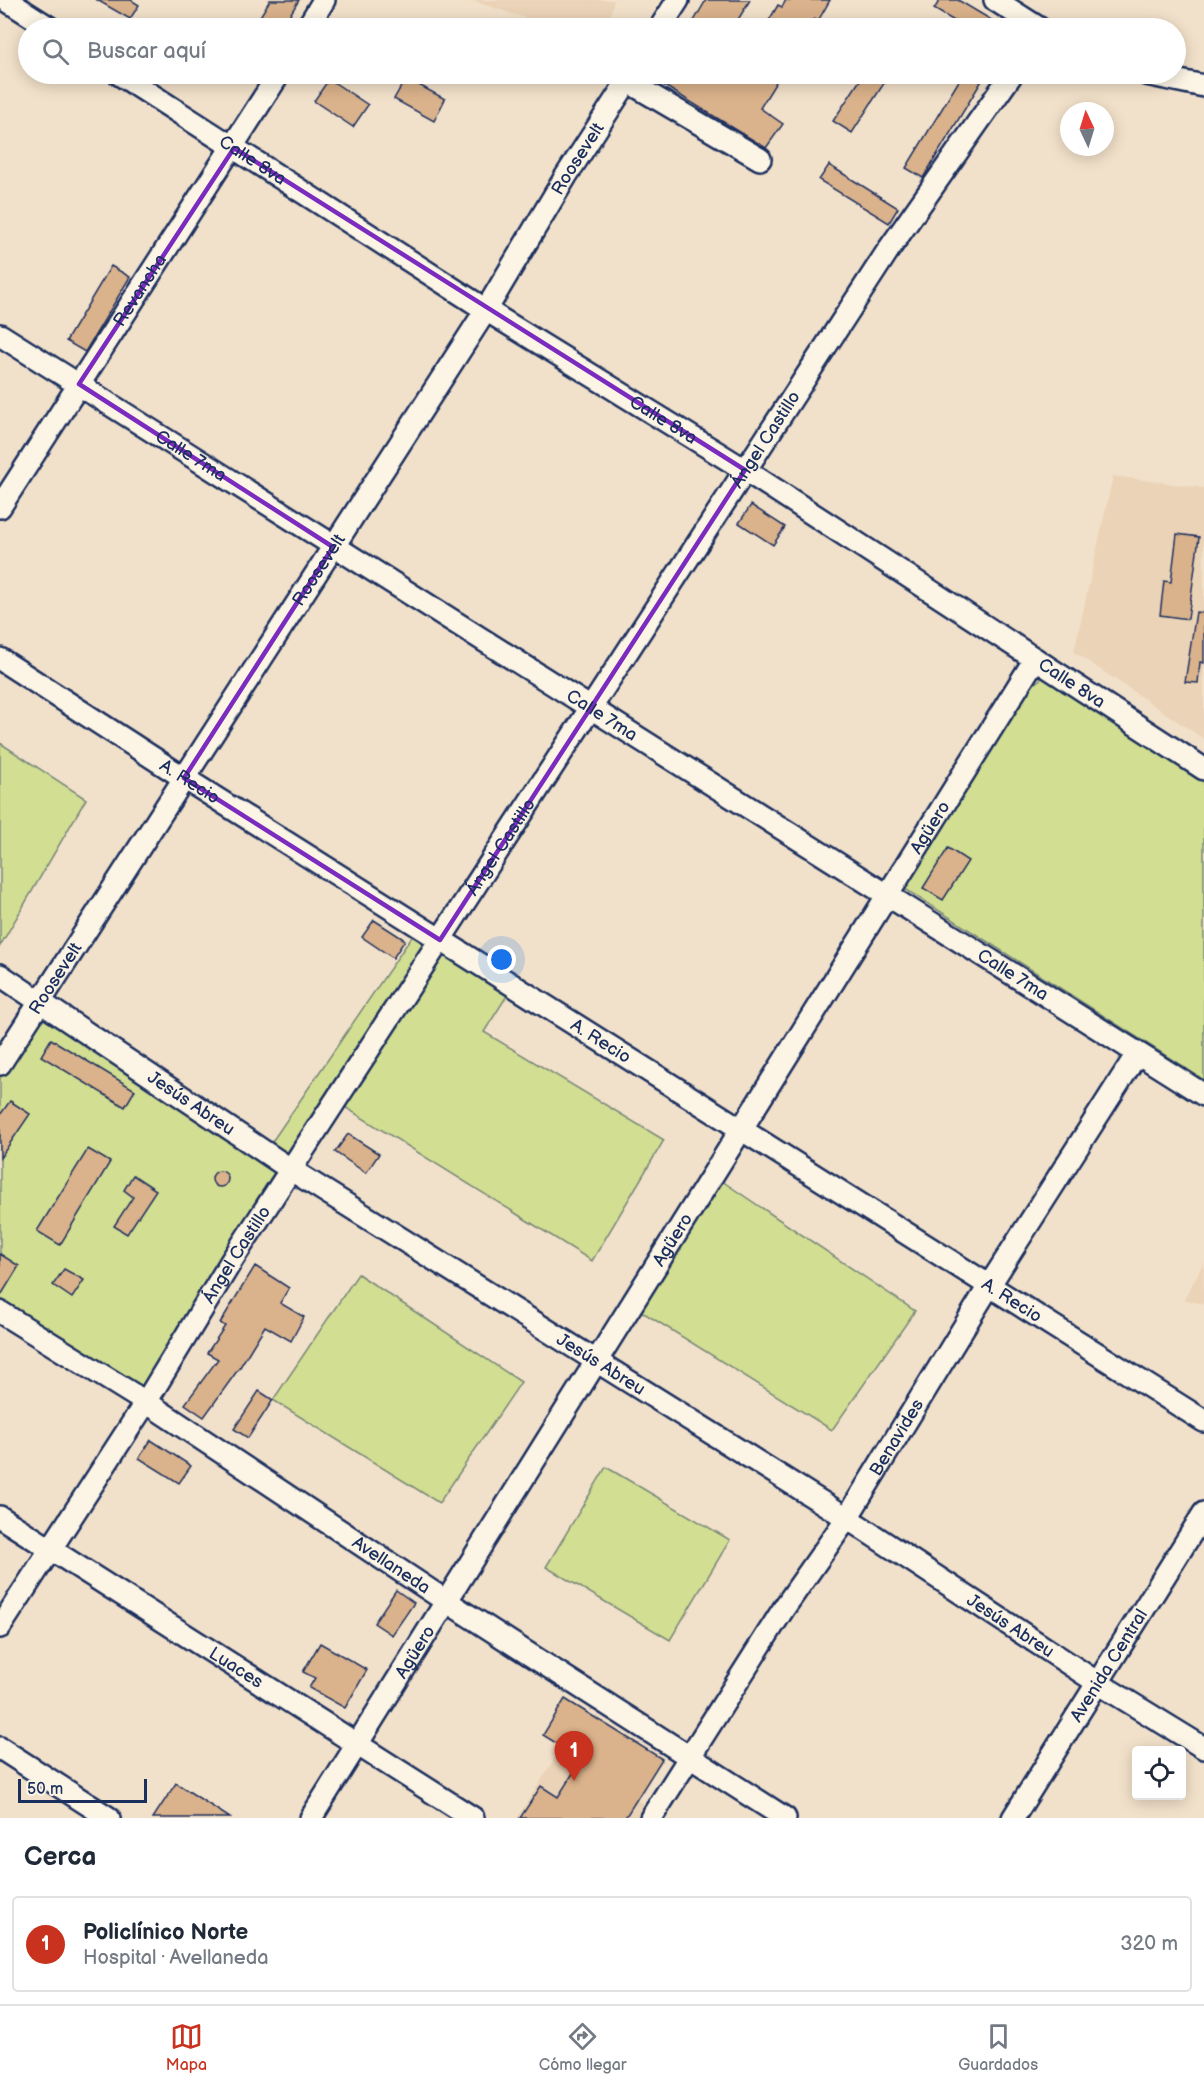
<!DOCTYPE html>
<html lang="es">
<meta charset="utf-8">
<style>
body{margin:0;font-family:"Balsamiq Sans",sans-serif;background:#f2f2f3;color:#1f2937}
.controls{position:absolute;right:18px;bottom:18px;display:grid;overflow:hidden;border-radius:6px;box-shadow:0 3px 15px #0003}
.controls button{width:54px;height:54px;display:grid;place-items:center;padding:0;border:0;border-bottom:2px solid #e0e1e3;background:#fff;color:#1f2937;font:30px sans-serif}
.compass{position:absolute;left:1060px;top:102px;width:54px;height:54px;border-radius:50%;background:#fff;box-shadow:0 3px 15px #0003;rotate:356deg}
.scale{position:absolute;left:18px;bottom:15px;width:129px;box-sizing:border-box;padding-left:6px;border:3px solid #1b2f5e;border-top:0;font-size:16px;line-height:21px;white-space:nowrap;color:#1b2f5e;-webkit-text-stroke:4px #fcf5e5;paint-order:stroke}
.you{position:absolute;left:502px;top:960px;width:21px;height:21px;margin:-15px;border:4px solid #fff;border-radius:50%;background:#1a73e8;box-shadow:0 0 0 9px #1a73e833}
.badge{display:grid;place-items:center;width:39px;height:39px;border-radius:50%;background:#c8321e;color:#fff;font-size:20px;font-weight:700}
.pin{position:absolute;translate:-50% -50px;filter:drop-shadow(0 2px 3px #0008)}
.pin::after{content:'';position:absolute;top:32px;width:21px;height:18px;background:inherit;clip-path:polygon(0 0,100% 0,50% 100%)}
.list{margin:0;padding:0;list-style:none}
h2{display:flex;justify-content:space-between;align-items:center;height:78px;margin:0;padding:0 24px;font-size:26px}
h2 small{font-size:20px;font-weight:400;color:#747a83}
.list li{display:grid;grid-template-columns:39px 1fr auto;gap:18px;align-items:center;box-sizing:border-box;height:96px;margin:0 12px 12px;padding:0 12px;border:2px solid #e0e1e3;border-radius:6px}
.list b{display:block;font-size:22px;white-space:nowrap}
.list p{margin:0;font-size:20px;white-space:nowrap;color:#747a83}
.list em{font-size:20px;font-style:normal;color:#747a83}
.icon{flex:none;width:33px;height:33px;fill:none;stroke:currentColor;stroke-width:2;stroke-linecap:round;stroke-linejoin:round}
.map{position:relative;flex:none;width:1204px;height:1818px;overflow:hidden}
.search{position:absolute;background:#fff;box-shadow:0 3px 15px #0003;left:18px;right:18px;top:18px;height:66px;display:flex;align-items:center;gap:15px;box-sizing:border-box;padding:0 21px;border-radius:33px;color:#747a83;font-size:22px}
.sheet{height:186px;background:#fff}
nav{display:flex;justify-content:space-around;align-items:center;box-sizing:border-box;height:84px;border-top:2px solid #e0e1e3;background:#fff;font-size:16px;color:#747a83}
nav a{display:grid;justify-items:center;gap:3px}
nav .on{color:#c8321e}
.map>svg:first-child{display:block}
.built{fill:#ebd3b7}
.green{fill:#d2de91;stroke:#768678;stroke-width:1.5}
.building{fill:#dab28b;stroke:#1b2f5e;stroke-width:1.5}
.lines{fill:none;stroke-linecap:round;stroke-linejoin:round}
.minor-casing{stroke:#1b2f5e;stroke-width:26}
.minor{stroke:#fcf5e5;stroke-width:21}
.marked{fill:none;stroke:#7b2cbf;stroke-width:4.5;stroke-linejoin:round}
.labels{text-anchor:middle;stroke-width:4.5;stroke-linejoin:round;paint-order:stroke}
.street-label{font-size:18px;fill:#1b2f5e;stroke:#fcf5e5}
</style>
<div class="map">
<svg width="1204" height="1818" viewBox="0 0 1204 1818">
<rect width="100%" height="100%" fill="#f2e1ca"/>
<filter id="ink" filterUnits="userSpaceOnUse"><feTurbulence type="fractalNoise" baseFrequency=".0167" numOctaves="2"/><feDisplacementMap in="SourceGraphic" scale="12" xChannelSelector="R" yChannelSelector="G"/><feConvolveMatrix kernelMatrix="1 2 1 2 8 2 1 2 1" color-interpolation-filters="sRGB"/></filter>
<g filter="url(#ink)">
<g class="built">
<path d="M 470,0 L 614,0 L 607,28 L 555,28 Z"/>
<path d="M 1113,476 L 1204,488 L 1204,739 L 1074,652 Z"/>
<path d="M 1204,1262 L 1204,1304 L 1184,1300 Z"/>
<path d="M 560,1751 L 655,1811 L 651,1818 L 517,1818 Z"/>
</g>
<g class="green">
<path d="M 1042,678 L 1075,691 L 1204,773 L 1204,1080 L 902,887 L 1031,686 Z"/>
<path d="M 0,743 L 86,799 L 0,946 Z"/>
<path d="M 415,932 L 429,941 L 420,990 L 445,953 L 510,991 L 484,1032 L 664,1140 L 592,1261 L 337,1102 L 146,1402 L 0,1312 L 0,1063 L 41,1000 L 292,1171 L 288,1155 L 269,1146 Z"/>
<path d="M 713,1175 L 915,1311 L 832,1430 L 631,1305 Z"/>
<path d="M 358,1274 L 521,1382 L 439,1503 L 273,1400 Z"/>
<path d="M 606,1467 L 730,1540 L 670,1640 L 546,1567 Z"/>
</g>
<g class="building">
<path d="M 97,0 L 131,0 L 139,5 L 130,19 Z"/>
<path d="M 270,0 L 299,0 L 282,28 L 253,28 Z"/>
<path d="M 706,0 L 750,0 L 733,28 L 690,28 Z"/>
<path d="M 786,0 L 830,0 L 818,21 L 814,19 L 808,28 L 779,28 L 768,22 L 778,5 L 782,7 Z"/>
<path d="M 940,0 L 958,0 L 1005,28 L 966,28 L 934,9 Z"/>
<path d="M 645,74 L 781,74 L 760,108 L 783,124 L 766,148 Z"/>
<path d="M 864,74 L 890,74 L 852,133 L 833,121 Z"/>
<path d="M 963,74 L 986,74 L 923,178 L 906,168 Z"/>
<path d="M 406,78 L 445,99 L 434,121 L 394,99 Z"/>
<path d="M 329,79 L 368,105 L 353,127 L 314,101 Z"/>
<path d="M 829,165 L 898,208 L 889,223 L 819,180 Z"/>
<path d="M 111,266 L 130,277 L 85,352 L 66,341 Z"/>
<path d="M 751,505 L 785,527 L 773,545 L 739,523 Z"/>
<path d="M 1177,534 L 1199,537 L 1188,619 L 1160,615 L 1164,581 L 1171,582 Z"/>
<path d="M 1196,612 L 1204,613 L 1204,663 L 1200,662 L 1198,683 L 1185,682 Z"/>
<path d="M 948,848 L 968,861 L 943,900 L 923,888 Z"/>
<path d="M 374,920 L 405,940 L 393,958 L 362,937 Z"/>
<path d="M 51,1039 L 135,1090 L 125,1107 L 41,1056 Z"/>
<path d="M 10,1101 L 30,1114 L 0,1158 L 0,1115 Z"/>
<path d="M 348,1134 L 379,1154 L 366,1173 L 335,1152 Z"/>
<path d="M 88,1149 L 110,1162 L 60,1245 L 37,1231 Z"/>
<circle cx="220" cy="1179" r="8"/>
<path d="M 133,1175 L 156,1190 L 127,1234 L 114,1226 L 133,1197 L 124,1190 Z"/>
<path d="M 0,1254 L 19,1266 L 0,1297 Z"/>
<path d="M 255,1266 L 289,1288 L 280,1303 L 304,1317 L 291,1341 L 265,1326 L 240,1367 L 204,1417 L 185,1404 L 218,1359 L 207,1353 L 225,1326 L 220,1323 Z"/>
<path d="M 64,1269 L 84,1280 L 72,1298 L 53,1285 Z"/>
<path d="M 259,1391 L 273,1400 L 248,1438 L 234,1429 Z"/>
<path d="M 151,1440 L 191,1466 L 179,1483 L 139,1458 Z"/>
<path d="M 396,1590 L 414,1603 L 392,1635 L 374,1623 Z"/>
<path d="M 320,1643 L 367,1670 L 345,1708 L 309,1688 L 315,1678 L 303,1672 Z"/>
<path d="M 565,1699 L 662,1759 L 625,1818 L 520,1818 L 541,1786 L 558,1797 L 582,1759 L 543,1735 Z"/>
<path d="M 176,1783 L 230,1818 L 153,1818 Z"/>
</g>
<g class="lines">
<defs>
<g id="minor">
<path d="M 6,0 L 50,28"/>
<path d="M 995,0 L 1039,28"/>
<path d="M 307,28 L 324,0"/>
<path d="M 660,28 L 678,0"/>
<path id="s1" d="M 119,74 L 486,310 L 745,470 L 1204,769"/>
<path d="M 1146,74 L 1204,86"/>
<path d="M 627,81 L 760,159"/>
<path id="s2" d="M 0,335 L 1204,1095"/>
<path id="s3" d="M 0,507 L 279,74"/>
<path id="s4" d="M 0,659 L 184,778 L 1204,1421"/>
<path id="s5" d="M 0,975 L 293,1171 L 847,1518 L 1098,1683 L 1204,1748"/>
<path id="s6" d="M 0,1064 L 486,310 L 566,176 L 632,74"/>
<path id="s7" d="M 0,1312 L 155,1408 L 446,1601 L 785,1818"/>
<path id="s8" d="M 0,1517 L 473,1818"/>
<path id="s9" d="M 0,1627 L 146,1402 L 232,1260 L 889,249 L 1012,74"/>
<path d="M 0,1748 L 109,1818"/>
<path id="s10" d="M 311,1818 L 1035,659"/>
<path id="s11" d="M 651,1818 L 784,1608 L 847,1518 L 989,1286 L 1137,1054"/>
<path id="s12" d="M 1013,1818 L 1204,1513"/>
</g>
</defs>
<use href="#minor" class="minor-casing"/>
<use href="#minor" class="minor"/>
</g>
</g>
<path class="marked" d="M 234,148 L 745,470 L 440,940 L 184,778 L 333,547 L 79,384 Z"/>
<g class="labels">
<g class="street-label">
<text dy="6" stroke="none"><textPath href="#s1" startOffset="159">Calle 8va</textPath></text>
<text dy="6" stroke="none"><textPath href="#s6" startOffset="1074">Roosevelt</textPath></text>
<text dy="6" stroke="none"><textPath href="#s3" startOffset="258">Revancha</textPath></text>
<text dy="6" stroke="none"><textPath href="#s1" startOffset="645">Calle 8va</textPath></text>
<text dy="6" stroke="none"><textPath href="#s9" startOffset="1413">Ángel Castillo</textPath></text>
<text dy="6" stroke="none"><textPath href="#s2" startOffset="226">Calle 7ma</textPath></text>
<text dy="6" stroke="none"><textPath href="#s6" startOffset="588">Roosevelt</textPath></text>
<text dy="6" stroke="none"><textPath href="#s1" startOffset="1131">Calle 8va</textPath></text>
<text dy="6" stroke="none"><textPath href="#s2" startOffset="712">Calle 7ma</textPath></text>
<text dy="6" stroke="none"><textPath href="#s4" startOffset="226">A. Recio</textPath></text>
<text dy="6" stroke="none"><textPath href="#s10" startOffset="1168">Agüero</textPath></text>
<text dy="6" stroke="none"><textPath href="#s9" startOffset="927">Ángel Castillo</textPath></text>
<text dy="6" stroke="none"><textPath href="#s2" startOffset="1198">Calle 7ma</textPath></text>
<text dy="6" stroke="none"><textPath href="#s6" startOffset="102">Roosevelt</textPath></text>
<text dy="6" stroke="none"><textPath href="#s4" startOffset="712">A. Recio</textPath></text>
<text dy="6" stroke="none"><textPath href="#s5" startOffset="230">Jesús Abreu</textPath></text>
<text dy="6" stroke="none"><textPath href="#s10" startOffset="682">Agüero</textPath></text>
<text dy="6" stroke="none"><textPath href="#s9" startOffset="441">Ángel Castillo</textPath></text>
<text dy="6" stroke="none"><textPath href="#s4" startOffset="1198">A. Recio</textPath></text>
<text dy="6" stroke="none"><textPath href="#s5" startOffset="716">Jesús Abreu</textPath></text>
<text dy="6" stroke="none"><textPath href="#s11" startOffset="453">Benavides</textPath></text>
<text dy="6" stroke="none"><textPath href="#s7" startOffset="466">Avellaneda</textPath></text>
<text dy="6" stroke="none"><textPath href="#s5" startOffset="1202">Jesús Abreu</textPath></text>
<text dy="6" stroke="none"><textPath href="#s10" startOffset="196">Agüero</textPath></text>
<text dy="6" stroke="none"><textPath href="#s12" startOffset="180">Avenida Central</textPath></text>
<text dy="6" stroke="none"><textPath href="#s8" startOffset="280">Luaces</textPath></text>
</g>
</g>
</svg>
<div class="controls">
<button><svg class="icon" aria-label="locate" viewBox="0 0 24 24"><circle cx="12" cy="12" r="6"/><path d="M12 2v4M12 18v4M2 12h4M18 12h4"/></svg></button>
</div>
<svg class="compass" viewBox="-18 -18 36 36"><path d="M0-13l5 13h-10z" fill="#e53935"/><path d="M0 13l5-13h-10z" fill="#747a83"/></svg>
<div class="scale">50 m</div>
<div class="you"></div>
<div class="pin badge" style="left:574px;top:1781px">1</div>
<div class="search"><svg class="icon" aria-label="search" viewBox="0 0 24 24"><circle cx="10" cy="10" r="6"/><path d="M15 15l6 6"/></svg>Buscar aquí</div>
</div>
<section class="sheet">
<h2>Cerca<small></small></h2>
<ul class="list">
<li><span class="badge">1</span><div><b>Policlínico Norte</b><p>Hospital · Avellaneda</p></div><em>320 m</em></li>
</ul>
</section>
<nav>
<a class="on"><svg class="icon" aria-label="map" viewBox="0 0 24 24"><path d="M3 6l6-2 6 2 6-2v14l-6 2-6-2-6 2zM9 4v14M15 6v14"/></svg>Mapa</a>
<a><svg class="icon" aria-label="directions" viewBox="0 0 24 24"><path d="M12 3l9 9-9 9-9-9zM9 14v-3h6M13 9l2 2-2 2"/></svg>Cómo llegar</a>
<a><svg class="icon" aria-label="saved" viewBox="0 0 24 24"><path d="M7 4h10v16l-5-4-5 4z"/></svg>Guardados</a>
</nav>
